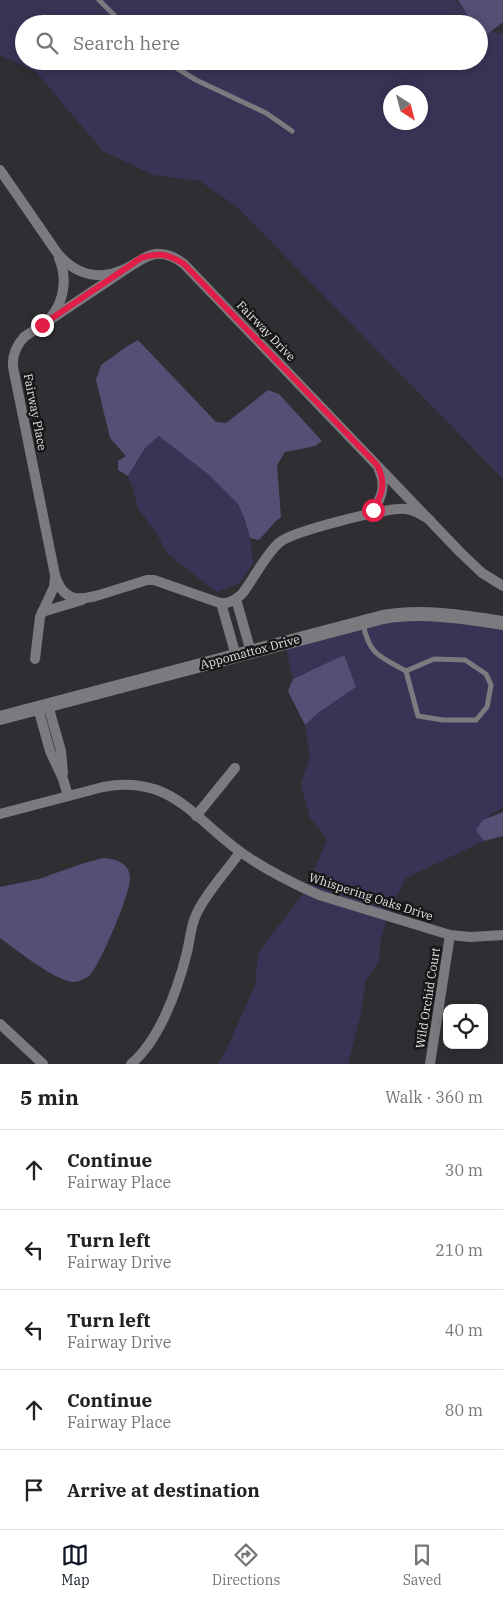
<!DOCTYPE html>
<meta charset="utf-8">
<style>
body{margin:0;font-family:"IBM Plex Serif",serif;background:#f2f2f2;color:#222}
.controls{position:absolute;right:15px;bottom:15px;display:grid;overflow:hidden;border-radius:10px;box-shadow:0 2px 12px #0003}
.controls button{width:45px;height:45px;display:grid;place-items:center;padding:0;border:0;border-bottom:1px solid #e0e0e0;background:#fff;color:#222;font:25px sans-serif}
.compass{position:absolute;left:383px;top:85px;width:45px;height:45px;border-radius:50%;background:#fff;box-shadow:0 2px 12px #0003;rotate:144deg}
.stop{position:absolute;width:15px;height:15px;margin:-11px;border:4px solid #e11d48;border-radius:50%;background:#fff}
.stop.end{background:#e11d48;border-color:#fff;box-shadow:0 1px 5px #0008}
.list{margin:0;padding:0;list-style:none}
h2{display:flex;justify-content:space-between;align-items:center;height:65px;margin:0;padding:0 20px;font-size:21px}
h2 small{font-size:16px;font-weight:400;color:#767676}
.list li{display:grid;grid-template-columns:32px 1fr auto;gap:15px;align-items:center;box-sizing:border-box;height:80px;padding:0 20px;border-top:1px solid #e0e0e0}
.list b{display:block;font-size:19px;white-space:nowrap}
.list p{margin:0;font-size:16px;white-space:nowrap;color:#767676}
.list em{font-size:16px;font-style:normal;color:#767676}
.icon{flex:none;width:28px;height:28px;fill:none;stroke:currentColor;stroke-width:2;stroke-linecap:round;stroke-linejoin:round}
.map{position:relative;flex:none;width:503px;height:1064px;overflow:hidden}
.search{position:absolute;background:#fff;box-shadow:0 2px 12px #0003;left:15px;right:15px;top:15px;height:55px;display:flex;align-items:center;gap:12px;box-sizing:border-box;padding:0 18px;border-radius:28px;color:#767676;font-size:19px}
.sheet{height:465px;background:#fff}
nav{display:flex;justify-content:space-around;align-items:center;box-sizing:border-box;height:70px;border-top:1px solid #e0e0e0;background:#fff;font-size:14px;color:#767676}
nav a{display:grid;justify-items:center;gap:2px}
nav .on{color:#111827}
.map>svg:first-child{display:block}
.green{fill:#3a3356;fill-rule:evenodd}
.water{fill:#564e75}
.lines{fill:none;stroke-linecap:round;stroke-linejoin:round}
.service{stroke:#7b7b7f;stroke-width:5}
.minor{stroke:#7b7b7f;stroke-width:10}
.tertiary{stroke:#7b7b7f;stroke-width:14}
.route{stroke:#e11d48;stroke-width:6}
.labels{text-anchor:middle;stroke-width:5;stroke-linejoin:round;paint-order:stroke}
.street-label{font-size:12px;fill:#e2e2e4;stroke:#171718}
</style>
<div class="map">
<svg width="503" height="1064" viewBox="0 0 503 1064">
<rect width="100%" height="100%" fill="#2f2e32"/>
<g class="green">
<path d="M 0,0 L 456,0 L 475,24 L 24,24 L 24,61 L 479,61 L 479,25 L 499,34 L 503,31 L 503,479 L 237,207 L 200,181 L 153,175 L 103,151 L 36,72 L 0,55 ZM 390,92 L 420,92 L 420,122 L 390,122 Z"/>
<path d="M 159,436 L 208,474 L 238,504 L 245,520 L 251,543 L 253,563 L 240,583 L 217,592 L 168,554 L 156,533 L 138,508 L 134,491 L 128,477 L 145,448 Z"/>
<path d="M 416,618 L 503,629 L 503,808 C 485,816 480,821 484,841 L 406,878 L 388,914 L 380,943 L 379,961 L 366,980 L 361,1013 L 348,1064 L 218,1064 L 226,1050 L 255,986 L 258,953 L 306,890 L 327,839 L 310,818 L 301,784 L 310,756 L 305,725 L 318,713 L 356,687 L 344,655 L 293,679 L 286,648 L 385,622 Z"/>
</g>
<g class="water">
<path d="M 458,0 L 503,0 L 503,22 L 488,34 L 479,32 L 479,24 L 473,24 Z"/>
<path d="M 138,340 L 216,422 L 226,423 L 268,390 L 279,394 L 322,441 L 315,446 L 285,452 L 277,465 L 281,517 L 275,522 L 259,540 L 250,538 L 245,520 L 238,504 L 208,474 L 159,436 L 145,448 L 128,476 L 118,470 L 118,461 L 126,456 L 110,438 L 96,380 L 101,365 L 126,347 Z"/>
<path d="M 344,655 L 356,687 L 318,713 L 305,725 L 288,691 L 293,679 Z"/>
<path d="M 503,812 L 503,836 L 484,841 L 476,830 L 483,820 Z"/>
<path d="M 103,858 C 116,859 130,863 130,878 C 131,892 99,968 89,976 C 86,978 78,982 75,982 C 59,984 14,948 0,938 L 0,887 L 39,879 L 81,864 Z"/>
</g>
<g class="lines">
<g class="service">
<path d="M 99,0 L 123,24"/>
<path d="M 165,61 L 196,80 L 266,113 L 292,131"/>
<path d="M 363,623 C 369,655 379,656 406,671 L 418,716 L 443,720 L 476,720 L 487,707 L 491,685 L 486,674 L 465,660 L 434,659 L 406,671"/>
</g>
<g class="minor">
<path d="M 0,170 L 58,254 C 77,276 101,281 127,268 C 137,263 144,256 155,254 C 166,253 175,257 184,264 L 460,552 L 482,573 L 503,586"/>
<path d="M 129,267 L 24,337 C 16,346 12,355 13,367 L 55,575 C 64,606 84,600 109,592 C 122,588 134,584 147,580 L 154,580 L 217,602 C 227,605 234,601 242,594 C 253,580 267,552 280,542 C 294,531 388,507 406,509 C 415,510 422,515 430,520"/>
<path d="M 51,317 C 65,300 67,277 59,258"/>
<path d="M 368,514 C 381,503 387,486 379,470"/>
<path d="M 236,599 L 251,652"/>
<path d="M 221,603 L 236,656"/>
<path d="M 42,612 L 82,600"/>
<path d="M 35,659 L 40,617 L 54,587 L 55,578"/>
<path d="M 48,705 L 61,751 L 63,773"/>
<path d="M 38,708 L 50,751 L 63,779 L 68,796"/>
<path d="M 0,814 L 103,787 C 171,774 193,818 242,853 C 266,870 292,883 319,895 L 450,935 L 470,937 L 503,935"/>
<path d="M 196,816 L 235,768"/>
<path d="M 0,1024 L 43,1064"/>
<path d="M 131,1064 C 159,1041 177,991 186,956 C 190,942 190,928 196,915 C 205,894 227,871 240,852"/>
<path d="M 430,1064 L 450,935"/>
</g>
<path class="tertiary" d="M 0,718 L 383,617 C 424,610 463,617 503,623"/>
</g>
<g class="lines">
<path class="route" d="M 42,325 L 141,258 C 158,252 169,254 184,264 L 377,465 C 386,482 383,494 373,510"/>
</g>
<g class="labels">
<g class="street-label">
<text transform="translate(266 331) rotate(46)" y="4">Fairway Drive</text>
<text transform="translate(35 412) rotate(79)" y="4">Fairway Place</text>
<text transform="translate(250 652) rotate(-15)" y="4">Appomattox Drive</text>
<text transform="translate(371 897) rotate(18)" y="4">Whispering Oaks Drive</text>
<text transform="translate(428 998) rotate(-81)" y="4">Wild Orchid Court</text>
</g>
</g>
</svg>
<div class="controls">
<button><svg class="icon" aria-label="locate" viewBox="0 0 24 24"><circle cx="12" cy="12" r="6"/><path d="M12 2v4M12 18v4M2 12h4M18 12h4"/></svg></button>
</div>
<svg class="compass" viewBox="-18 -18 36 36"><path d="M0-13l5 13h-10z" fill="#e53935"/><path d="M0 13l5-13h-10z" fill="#767676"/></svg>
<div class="stop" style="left:373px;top:510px"></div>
<div class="stop end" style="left:42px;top:325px"></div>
<div class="search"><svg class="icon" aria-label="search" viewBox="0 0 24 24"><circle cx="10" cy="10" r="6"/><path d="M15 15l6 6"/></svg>Search here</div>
</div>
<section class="sheet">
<h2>5 min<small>Walk · 360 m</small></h2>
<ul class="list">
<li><svg class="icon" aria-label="ahead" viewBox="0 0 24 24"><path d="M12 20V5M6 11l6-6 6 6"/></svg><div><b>Continue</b><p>Fairway Place</p></div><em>30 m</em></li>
<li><svg class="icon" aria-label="left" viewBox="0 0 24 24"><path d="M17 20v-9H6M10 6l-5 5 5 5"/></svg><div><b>Turn left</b><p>Fairway Drive</p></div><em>210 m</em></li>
<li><svg class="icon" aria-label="left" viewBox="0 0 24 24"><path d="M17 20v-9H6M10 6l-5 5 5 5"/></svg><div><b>Turn left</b><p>Fairway Drive</p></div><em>40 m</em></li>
<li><svg class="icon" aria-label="ahead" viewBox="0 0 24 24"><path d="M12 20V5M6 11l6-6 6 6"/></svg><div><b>Continue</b><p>Fairway Place</p></div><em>80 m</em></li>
<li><svg class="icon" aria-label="arrive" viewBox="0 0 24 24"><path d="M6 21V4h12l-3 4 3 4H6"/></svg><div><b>Arrive at destination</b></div></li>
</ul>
</section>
<nav>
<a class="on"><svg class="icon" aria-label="map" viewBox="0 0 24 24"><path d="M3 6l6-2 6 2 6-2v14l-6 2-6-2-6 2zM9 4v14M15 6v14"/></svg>Map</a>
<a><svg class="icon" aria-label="directions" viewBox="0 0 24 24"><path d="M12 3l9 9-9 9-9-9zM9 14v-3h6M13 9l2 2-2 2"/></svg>Directions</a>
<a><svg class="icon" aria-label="saved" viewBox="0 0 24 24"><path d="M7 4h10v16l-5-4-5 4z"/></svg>Saved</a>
</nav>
